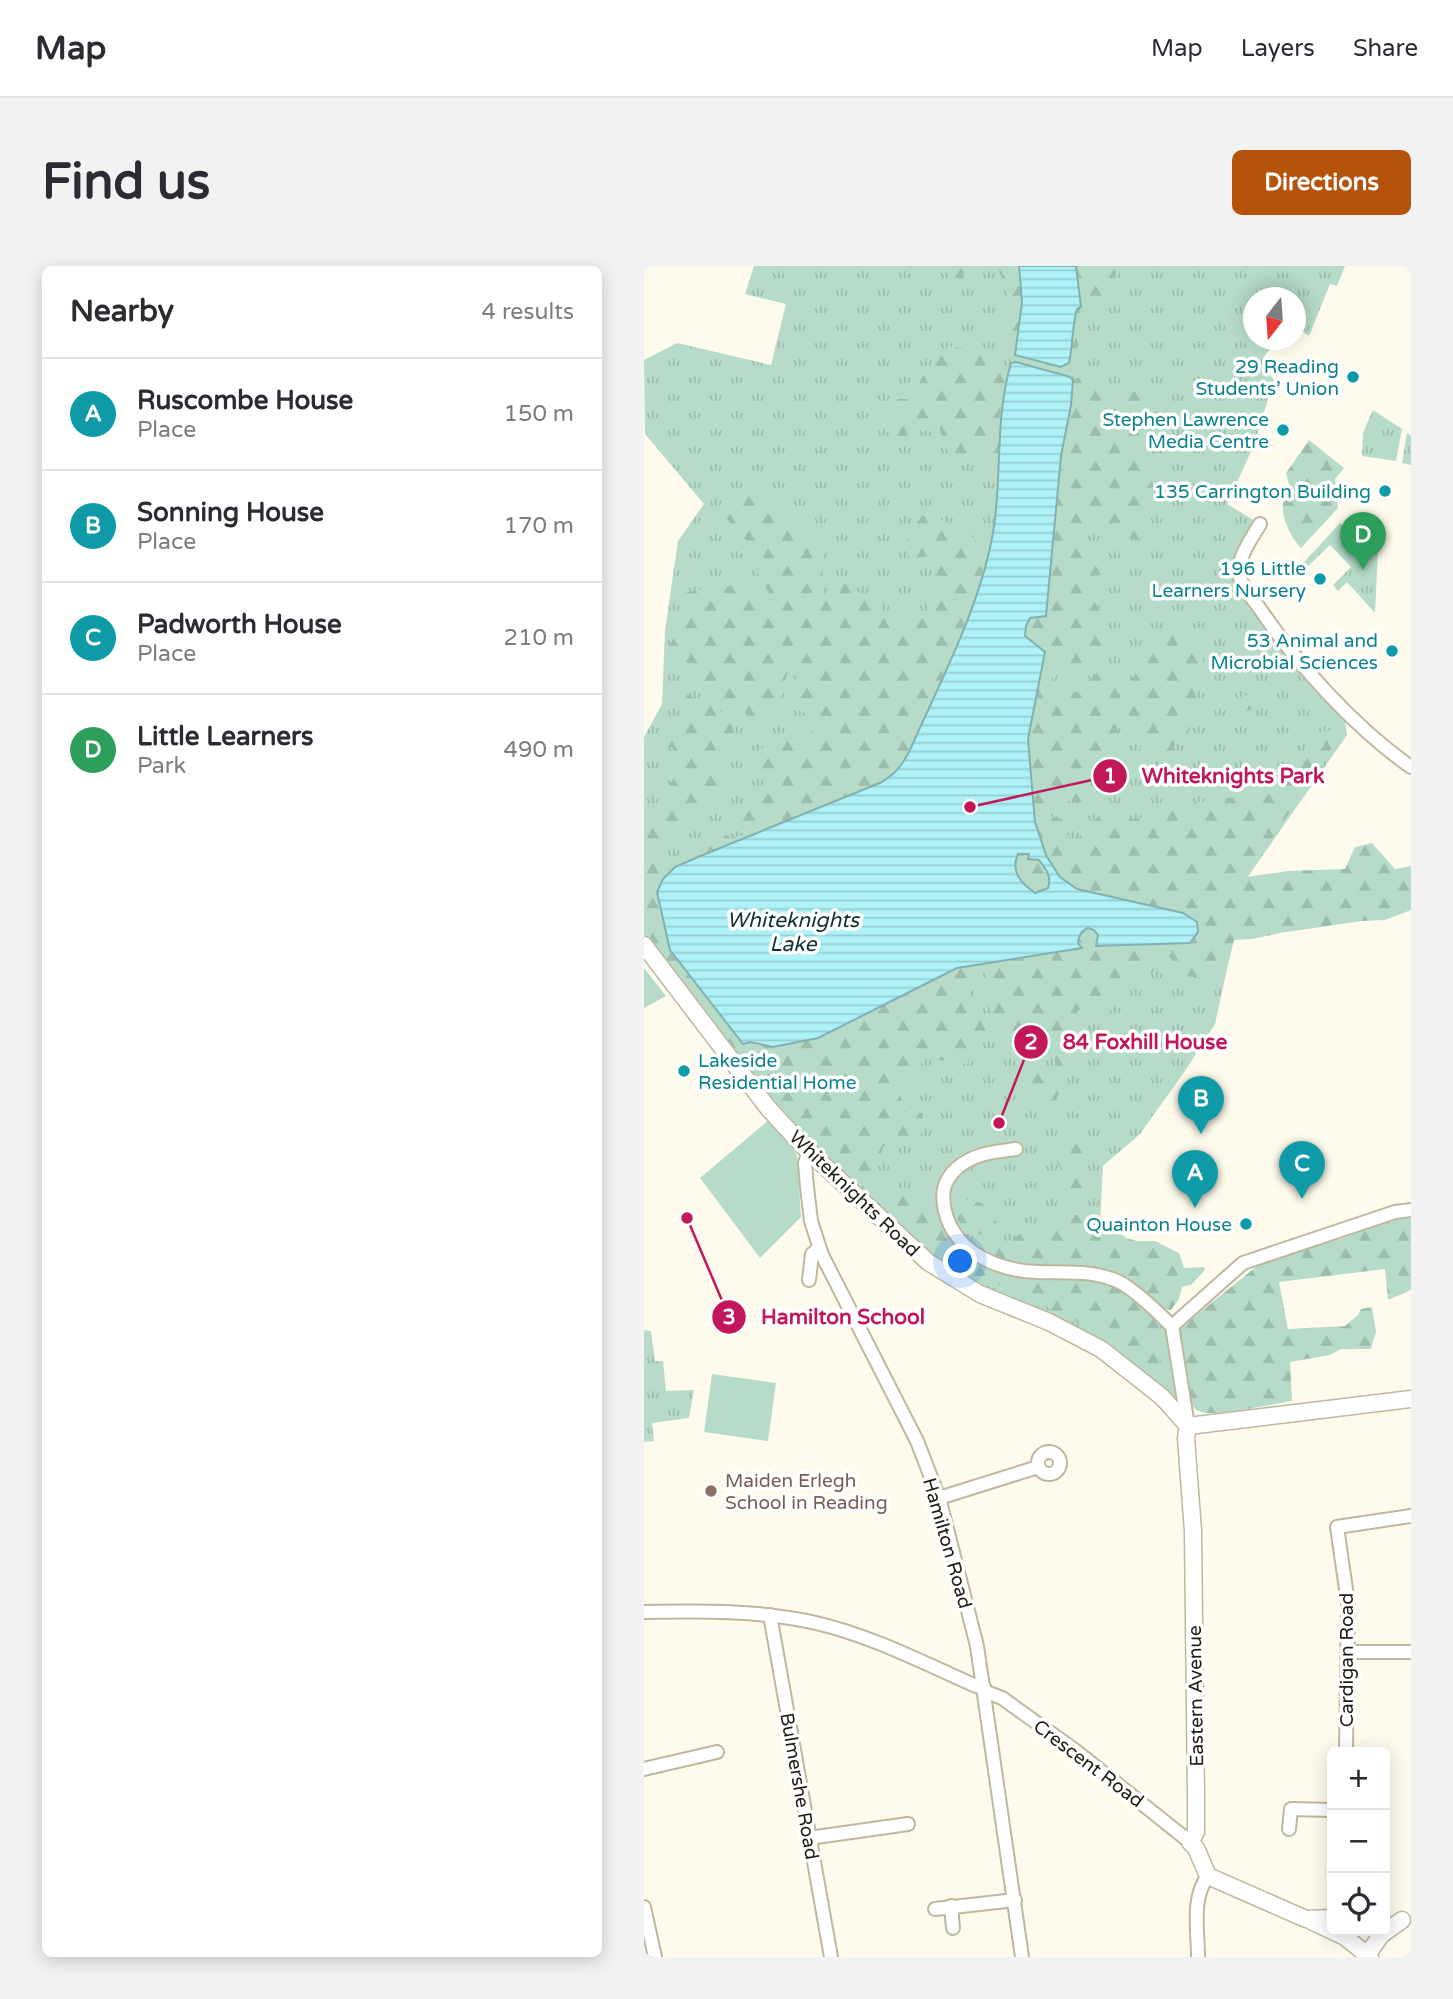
<!DOCTYPE html>
<meta charset="utf-8">
<style>
body{margin:0;font-family:"Varela Round",sans-serif;background:#f2f2f3;color:#2b2b33}
.controls{position:absolute;right:21px;bottom:21px;display:grid;overflow:hidden;border-radius:10px;box-shadow:0 4px 18px #0003}
.controls button{width:63px;height:63px;display:grid;place-items:center;padding:0;border:0;border-bottom:2px solid #e1e1e2;background:#fff;color:#2b2b33;font:35px sans-serif}
.compass{position:absolute;left:599px;top:21px;width:63px;height:63px;border-radius:50%;background:#fff;box-shadow:0 4px 18px #0003;rotate:197deg}
.you{position:absolute;left:317px;top:996px;width:24px;height:24px;margin:-18px;border:5px solid #fff;border-radius:50%;background:#1a73e8;box-shadow:0 0 0 10px #1a73e833}
.badge{display:grid;place-items:center;width:46px;height:46px;border-radius:50%;background:#b45309;color:#fff;font-size:23px;font-weight:700}
.pin{position:absolute;translate:-50% -58px;filter:drop-shadow(0 2px 4px #0008)}
.pin::after{content:'';position:absolute;top:37px;width:24px;height:21px;background:inherit;clip-path:polygon(0 0,100% 0,50% 100%)}
.list{margin:0;padding:0;list-style:none}
h2{display:flex;justify-content:space-between;align-items:center;height:91px;margin:0;padding:0 28px;font-size:30px}
h2 small{font-size:23px;font-weight:400;color:#7c7c81}
.list li{display:grid;grid-template-columns:46px 1fr auto;gap:21px;align-items:center;box-sizing:border-box;height:112px;padding:0 28px;border-top:2px solid #e1e1e2}
.list b{display:block;font-size:26px;white-space:nowrap}
.list p{margin:0;font-size:23px;white-space:nowrap;color:#7c7c81}
.list em{font-size:23px;font-style:normal;color:#7c7c81}
.icon{flex:none;width:38px;height:38px;fill:none;stroke:currentColor;stroke-width:2;stroke-linecap:round;stroke-linejoin:round}
.map{position:relative;flex:none;width:767px;height:1691px;overflow:hidden;border-radius:10px}
header{display:flex;align-items:center;gap:42px;box-sizing:border-box;height:98px;padding:0 35px;background:#fff;border-bottom:2px solid #e1e1e2}
header strong{font-size:33px}
nav{display:flex;gap:38px;margin-inline-start:auto;font-size:24px}
.intro{display:flex;align-items:center;justify-content:space-between;box-sizing:border-box;height:168px;padding:0 42px}
h1{margin:0;font-size:49px}
.button{padding:18px 32px;border-radius:10px;background:#b45309;color:#fff;font-size:24px;font-weight:700}
main{display:flex;gap:42px;padding:0 42px}
aside{flex:1;background:#fff;border-radius:10px;box-shadow:0 4px 18px #0003}
.map>svg:first-child{display:block}
.grass{fill:url(#grass-tufts)}
.forest{fill:url(#forest-firs)}
.garden{fill:#b6dcc9}
.water{fill:url(#water-rules);stroke:#83b1b2;stroke-width:2;fill-rule:evenodd}
.lines{fill:none;stroke-linecap:round;stroke-linejoin:round}
.minor-casing{stroke:#beb89f;stroke-width:16}
.tertiary-casing{stroke:#beb89f;stroke-width:19}
.minor{stroke:#fff;stroke-width:12}
.tertiary{stroke:#fff;stroke-width:16}
.culture-dot{fill:#0f9aa8;stroke:#fff;stroke-width:2.5}
.education-dot{fill:#8d6e63;stroke:#fff;stroke-width:2.5}
.labels{text-anchor:middle;stroke-width:7;stroke-linejoin:round;paint-order:stroke}
.culture-label{font-size:19px;fill:#0d838f;stroke:#fff;text-anchor:end}
.street-label{font-size:19px;fill:#1f1d13;stroke:#fff}
.education-label{font-size:19px;fill:#785e54;stroke:#fff;text-anchor:start}
.water-label{font-size:21px;font-style:italic;fill:#103234;stroke:#fff}
.leader{fill:none;stroke:#c2185b;stroke-width:2.5}
.callout-dot{fill:#c2185b;stroke:#fff;stroke-width:2.5}
.mark-label{font-size:21px;text-anchor:middle;font-weight:bold;fill:#fff}
.callout-label{font-size:21px;text-anchor:middle;font-weight:bold;fill:#c2185b;stroke:#fff;stroke-width:7;stroke-linejoin:round;paint-order:stroke}
</style>
<header>
<strong>Map</strong>
<nav><a>Map</a><a>Layers</a><a>Share</a></nav>
</header>
<div class="intro"><h1>Find us</h1><a class="button">Directions</a></div>
<main>
<aside>
<h2>Nearby<small>4 results</small></h2>
<ul class="list">
<li><span class="badge" style="background:#0f9aa8">A</span><div><b>Ruscombe House</b><p>Place</p></div><em>150 m</em></li>
<li><span class="badge" style="background:#0f9aa8">B</span><div><b>Sonning House</b><p>Place</p></div><em>170 m</em></li>
<li><span class="badge" style="background:#0f9aa8">C</span><div><b>Padworth House</b><p>Place</p></div><em>210 m</em></li>
<li><span class="badge" style="background:#2e9e5b">D</span><div><b>Little Learners</b><p>Park</p></div><em>490 m</em></li>
</ul>
</aside>
<div class="map">
<svg width="767" height="1691" viewBox="0 0 767 1691">
<defs>
<pattern id="grass-tufts" width="24" height="20" patternUnits="userSpaceOnUse" patternTransform="scale(1.75)"><rect width="24" height="20" fill="#b6dcc9"/><path d="M3 7l-1-3M5 7V3M7 7l1-3M15 17l-1-3M17 17v-4M19 17l1-3" fill="none" stroke="#9cbcac"/></pattern>
<pattern id="forest-firs" width="22" height="20" patternUnits="userSpaceOnUse" patternTransform="scale(1.75)"><rect width="22" height="20" fill="#b6dcc9"/><path d="M5 1l3.5 6h-7zM16 11l3.5 6h-7z" fill="#9cbcac"/></pattern>
<pattern id="water-rules" width="6" height="5" patternUnits="userSpaceOnUse" patternTransform="scale(1.75)"><rect width="6" height="5" fill="#aef1f6"/><path d="M0 2.5h6" fill="none" stroke="#95ced2"/></pattern>
</defs>
<rect width="100%" height="100%" fill="#fffbec"/>
<g class="grass">
<path d="M 110,0 L 701,0 L 693,20 L 686,18 L 665,70 L 652,61 L 652,32 L 610,32 L 610,74 L 633,74 L 619,92 L 632,102 L 626,109 L 630,114 L 610,179 L 583,238 L 616,258 L 596,312 L 700,449 L 703,469 L 603,612 L 571,758 L 541,805 L 496,868 L 459,900 L 456,959 L 528,1060 L 543,1151 L 521,1126 L 338,1025 L 290,993 L 210,914 L 175,884 L 0,673 L 0,471 L 18,438 L 21,365 L 34,275 L 60,238 L 1,168 L 0,94 L 33,77 L 127,99 L 142,38 L 101,28 Z"/>
<path d="M 729,144 L 758,163 L 752,195 L 718,190 L 719,167 Z"/>
<path d="M 763,167 L 767,170 L 767,199 L 758,197 Z"/>
<path d="M 696,257 L 734,285 L 731,347 L 703,316 L 694,325 L 689,319 L 707,301 L 686,279 L 654,310 L 651,306 Z"/>
<path d="M 0,1064 L 7,1065 L 11,1095 L 19,1095 L 22,1125 L 50,1124 L 45,1152 L 8,1157 L 10,1175 L 0,1176 Z"/>
</g>
<g class="forest">
<path d="M 301,0 L 321,0 L 319,14 L 309,16 L 305,14 Z"/>
<path d="M 354,0 L 375,0 L 378,36 L 371,89 L 361,88 L 362,84 L 355,67 L 367,41 Z"/>
<path d="M 432,0 L 471,0 L 467,29 L 462,37 L 436,45 C 433,59 434,89 429,99 L 425,97 C 429,79 428,61 433,43 L 437,41 Z"/>
<path d="M 305,80 L 319,82 L 329,92 L 338,83 L 348,86 L 355,107 L 363,109 L 355,155 L 356,190 C 334,190 326,198 305,189 L 295,162 L 285,166 L 277,162 L 264,168 L 255,176 C 246,171 241,166 243,155 L 248,156 L 244,133 L 272,133 C 272,110 291,96 305,80 Z"/>
<path d="M 438,110 L 448,115 L 453,128 L 470,141 L 481,134 L 491,124 L 500,128 L 503,138 L 504,154 L 509,158 L 506,173 L 494,183 L 507,191 L 508,236 L 496,274 L 461,268 L 438,257 L 439,271 L 450,291 L 464,295 L 467,302 L 460,309 L 452,309 L 445,316 C 447,324 450,337 455,343 C 464,355 469,363 465,379 L 432,400 L 409,400 L 409,426 L 424,424 L 440,428 L 449,410 L 457,404 L 472,410 L 476,421 L 471,458 L 480,477 L 476,500 L 484,514 L 478,523 L 456,526 L 434,537 L 420,534 L 405,538 L 405,550 L 418,553 L 419,564 L 425,570 L 424,579 L 433,576 L 440,560 L 458,550 C 496,560 514,545 549,537 C 575,532 601,530 627,528 L 646,505 L 670,469 L 678,465 L 690,465 L 694,473 L 603,611 L 644,605 L 701,603 L 711,581 L 728,577 L 751,603 L 767,600 L 767,644 L 741,654 L 718,655 L 636,667 L 608,673 L 590,674 L 585,695 L 571,713 L 530,709 L 527,692 L 515,687 L 512,701 L 508,707 L 491,708 L 474,716 L 472,733 L 464,748 L 445,747 L 440,743 L 432,745 L 431,798 L 414,803 L 408,785 L 409,766 L 403,764 L 395,779 L 390,782 L 356,761 L 341,734 L 342,698 L 437,682 L 434,677 C 435,669 437,665 444,662 L 450,664 L 454,669 L 452,679 L 546,677 L 539,647 L 433,623 L 416,611 L 402,589 L 391,556 L 384,473 L 401,387 L 381,370 C 382,352 393,344 405,332 L 417,190 L 427,139 L 429,114 Z"/>
<path d="M 665,174 L 700,202 L 691,213 L 694,242 L 657,282 C 648,273 637,252 639,239 C 639,234 644,227 646,222 L 642,207 Z"/>
<path d="M 120,226 L 158,257 L 169,261 L 180,281 L 177,337 L 200,314 L 226,335 L 238,336 L 240,351 C 255,350 268,354 282,352 L 285,337 L 291,330 L 285,320 L 291,295 L 287,290 L 266,292 C 257,276 268,263 278,250 C 292,250 305,255 313,266 L 324,268 L 334,276 L 347,274 L 337,311 L 309,391 L 263,490 L 252,506 L 238,516 L 54,591 L 51,586 L 50,577 L 61,566 L 77,566 L 87,572 L 102,569 L 103,563 L 98,554 L 100,545 L 119,530 L 122,515 L 114,509 L 112,489 L 124,475 L 140,475 L 158,479 L 167,475 L 167,451 L 145,438 L 151,427 L 153,404 L 144,403 L 139,424 L 127,447 L 104,453 L 97,436 L 85,435 L 66,423 L 45,418 L 46,399 L 26,381 L 37,349 L 36,328 L 71,320 L 96,320 L 114,335 L 126,329 L 113,306 L 121,287 L 96,270 L 83,253 L 96,227 Z"/>
<path d="M 515,362 L 532,362 L 549,370 L 556,391 L 564,402 L 550,421 L 550,447 L 545,453 L 546,462 L 541,474 L 531,479 L 528,486 L 518,493 L 508,492 L 500,495 L 496,482 L 499,475 L 487,456 L 480,429 L 487,412 L 497,408 L 505,400 L 500,393 L 510,376 Z"/>
<path d="M 36,424 L 58,437 L 68,432 L 77,446 L 91,451 C 93,464 82,481 71,487 C 82,505 89,519 72,537 C 67,543 58,543 53,548 C 42,559 25,573 10,573 L 8,583 L 11,593 L 22,596 L 31,587 L 37,594 L 19,613 L 13,626 L 26,684 L 99,778 L 106,776 L 129,781 L 174,772 L 313,702 L 330,699 C 323,723 324,737 343,756 L 339,777 L 325,782 L 324,798 L 280,792 L 267,815 L 256,827 L 259,846 L 279,847 L 277,873 L 240,879 L 233,898 L 234,918 L 228,927 L 210,914 L 126,839 L 0,673 L 0,541 L 15,543 L 18,528 L 28,515 L 37,514 L 39,504 L 37,488 L 24,479 L 30,470 L 44,456 L 24,429 Z"/>
<circle cx="602" cy="437" r="8"/>
<path d="M 385,587 L 384,593 L 395,594 C 406,607 415,623 391,627 C 377,616 367,606 374,588 Z"/>
<path d="M 387,794 L 395,797 L 398,813 L 412,819 L 415,828 L 410,834 L 393,834 C 383,823 371,804 387,794 Z"/>
<path d="M 422,869 L 427,878 L 436,879 L 440,886 L 434,895 L 439,921 L 422,934 L 418,932 C 418,927 420,924 421,920 C 422,911 414,896 409,891 L 411,873 Z"/>
<path d="M 260,921 L 274,928 L 276,922 L 294,931 L 324,977 C 334,978 349,981 359,978 C 374,973 383,955 400,965 C 406,959 405,953 411,947 L 443,950 L 447,959 L 454,956 L 464,957 L 482,972 L 493,975 L 511,975 L 535,987 L 540,1002 L 560,1001 L 561,1004 L 548,1018 L 538,1021 L 535,1033 L 527,1044 L 514,1042 L 514,1058 L 525,1078 L 524,1086 L 517,1087 L 518,1093 L 516,1097 L 521,1104 L 518,1114 L 512,1116 L 484,1087 L 454,1067 L 378,1028 L 347,1016 L 333,1016 L 303,1001 L 283,998 L 265,965 L 255,960 L 231,932 L 236,925 L 248,925 Z"/>
<path d="M 320,934 C 338,934 344,940 353,957 C 337,981 315,961 307,942 L 310,936 Z"/>
<path d="M 767,945 L 767,1024 L 744,1034 L 741,1003 L 635,1016 L 644,1063 L 701,1060 L 714,1049 L 717,1043 L 728,1041 L 732,1066 L 727,1083 L 697,1083 L 686,1089 L 646,1096 L 648,1135 C 630,1138 571,1151 557,1146 C 552,1144 551,1143 548,1139 L 535,1063 L 613,1000 L 655,982 L 697,973 Z"/>
</g>
<g class="garden">
<path d="M 0,702 L 22,730 L 0,742 Z"/>
<path d="M 127,852 L 153,889 L 157,951 L 116,992 L 56,912 Z"/>
<path d="M 68,1108 L 132,1117 L 124,1175 L 60,1166 Z"/>
</g>
<g class="water">
<path d="M 375,0 L 432,0 L 437,41 L 433,43 C 428,61 429,79 425,97 L 417,101 L 371,89 L 378,36 Z"/>
<path d="M 372,96 L 426,111 L 429,114 L 427,139 L 417,190 L 402,350 L 386,352 L 382,360 L 381,370 L 401,386 L 384,473 L 391,556 L 402,589 L 416,611 L 433,623 L 539,647 L 553,656 L 554,666 L 546,677 L 452,680 L 454,669 L 450,664 L 444,662 C 437,665 435,669 434,677 L 438,682 L 313,702 L 174,772 L 129,781 L 106,776 L 99,778 L 26,684 L 13,626 L 19,613 L 31,601 L 54,591 L 238,516 C 242,513 247,510 251,506 C 264,493 271,472 279,455 C 306,397 341,324 350,260 C 358,206 351,151 367,97 ZM 374,588 L 385,588 L 384,593 L 395,594 C 402,603 408,610 404,622 L 391,627 C 377,617 366,606 374,588 Z"/>
</g>
<g class="lines">
<defs>
<g id="minor">
<path d="M 616,258 C 608,272 591,294 596,312 C 599,322 610,334 616,343 C 654,399 711,462 767,501"/>
<path d="M 372,883 C 350,886 331,887 313,902 C 299,915 297,927 301,945 C 310,982 344,1000 380,1005 C 413,1009 449,1001 479,1018 C 497,1029 513,1046 528,1060 L 544,1160"/>
<path d="M 165,885 L 161,897 L 163,921 L 167,955 L 178,989 L 273,1175 L 295,1232 L 303,1263 L 333,1380 L 378,1691"/>
<path d="M 165,1014 L 168,988 L 175,982"/>
<path d="M 528,1060 L 599,997 L 751,946 L 767,944"/>
<circle cx="405" cy="1197" r="11"/>
<path d="M 295,1232 L 394,1201"/>
<path d="M 0,1346 C 57,1345 116,1344 172,1357 C 228,1370 280,1397 332,1420 L 340,1421"/>
<path d="M 126,1349 L 187,1691"/>
<path d="M 704,1386 L 767,1386"/>
<path d="M 340,1425 L 358,1432 L 432,1485 L 546,1576"/>
<path d="M 702,1486 L 704,1337 L 693,1261 L 767,1250"/>
<path d="M 0,1503 L 73,1486"/>
<path d="M 645,1563 L 647,1543 L 688,1544"/>
<path d="M 165,1572 L 264,1558"/>
<path d="M 307,1640 L 309,1662"/>
<path d="M 0,1641 L 11,1691"/>
<path d="M 291,1643 L 371,1634"/>
<path d="M 554,1691 C 554,1664 547,1632 564,1610"/>
</g>
<g id="tertiary">
<path d="M 0,679 L 124,842 L 160,881 L 284,996 L 336,1028 L 405,1056 L 457,1083 L 518,1131 L 544,1160"/>
<path d="M 544,1160 L 542,1172 L 549,1265 L 552,1533 L 552,1566 L 546,1576 L 552,1582 L 564,1610 L 662,1653 L 688,1652"/>
<path d="M 544,1160 L 767,1133"/>
<path d="M 667,1655 L 701,1671 L 726,1691"/>
<path d="M 724,1688 L 737,1669 L 758,1654"/>
</g>
</defs>
<use href="#minor" class="minor-casing"/>
<use href="#tertiary" class="tertiary-casing"/>
<use href="#minor" class="minor"/>
<use href="#tertiary" class="tertiary"/>
</g>
<g class="culture-dot">
<circle cx="709" cy="111" r="7"/>
<circle cx="639" cy="164" r="7"/>
<circle cx="741" cy="225" r="7"/>
<circle cx="676" cy="313" r="7"/>
<circle cx="748" cy="385" r="7"/>
<circle cx="40" cy="805" r="7"/>
<circle cx="602" cy="958" r="7"/>
</g>
<circle class="education-dot" cx="67" cy="1225" r="7"/>
<g class="labels">
<g class="culture-label">
<text x="695" y="107">29 Reading<tspan x="695" dy="22">Students’ Union</tspan></text>
<text x="625" y="160">Stephen Lawrence<tspan x="625" dy="22">Media Centre</tspan></text>
<text x="727" y="232">135 Carrington Building</text>
<text x="662" y="309">196 Little<tspan x="662" dy="22">Learners Nursery</tspan></text>
<text x="734" y="381">53 Animal and<tspan x="734" dy="22">Microbial Sciences</tspan></text>
<text x="54" y="801" text-anchor="start">Lakeside<tspan x="54" dy="22">Residential Home</tspan></text>
<text x="588" y="965">Quainton House</text>
</g>
<g class="street-label">
<text transform="translate(211 927) rotate(44)" y="7">Whiteknights Road</text>
<text transform="translate(304 1277) rotate(74)" y="7">Hamilton Road</text>
<text transform="translate(702 1394) rotate(-90)" y="7">Cardigan Road</text>
<text transform="translate(551 1430) rotate(-91)" y="7">Eastern Avenue</text>
<text transform="translate(445 1497) rotate(37)" y="7">Crescent Road</text>
<text transform="translate(156 1520) rotate(80)" y="7">Bulmershe Road</text>
</g>
<g class="education-label">
<text x="81" y="1221">Maiden Erlegh<tspan x="81" dy="22">School in Reading</tspan></text>
</g>
<g class="water-label">
<text x="149" y="661">Whiteknights<tspan x="149" dy="24">Lake</tspan></text>
</g>
</g>
<path class="leader" d="M326 541L466 510M355 857L387 776M43 952L85 1051"/>
<g class="callout-dot">
<circle cx="326" cy="541" r="7"/>
<circle cx="355" cy="857" r="7"/>
<circle cx="43" cy="952" r="7"/>
<circle cx="466" cy="510" r="18"/>
<circle cx="387" cy="776" r="18"/>
<circle cx="85" cy="1051" r="18"/>
</g>
<g class="mark-label">
<text x="466" y="517">1</text>
<text x="387" y="783">2</text>
<text x="85" y="1058">3</text>
</g>
<g class="callout-label">
<text x="589" y="517">Whiteknights Park</text>
<text x="501" y="783">84 Foxhill House</text>
<text x="199" y="1058">Hamilton School</text>
</g>
</svg>
<div class="controls">
<button>+</button>
<button>−</button>
<button><svg class="icon" aria-label="locate" viewBox="0 0 24 24"><circle cx="12" cy="12" r="6"/><path d="M12 2v4M12 18v4M2 12h4M18 12h4"/></svg></button>
</div>
<svg class="compass" viewBox="-18 -18 36 36"><path d="M0-13l5 13h-10z" fill="#e53935"/><path d="M0 13l5-13h-10z" fill="#7c7c81"/></svg>
<div class="you"></div>
<div class="pin badge" style="left:551px;top:942px;background:#0f9aa8">A</div>
<div class="pin badge" style="left:557px;top:868px;background:#0f9aa8">B</div>
<div class="pin badge" style="left:658px;top:933px;background:#0f9aa8">C</div>
<div class="pin badge" style="left:719px;top:304px;background:#2e9e5b">D</div>
</div>
</main>
